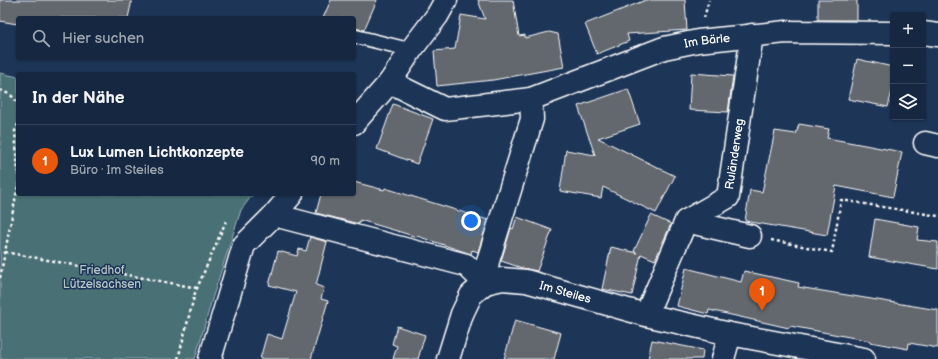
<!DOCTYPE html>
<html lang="de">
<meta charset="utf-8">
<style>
body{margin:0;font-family:"Balsamiq Sans",sans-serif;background:#1f3048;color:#f1f3f6}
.controls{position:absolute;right:12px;top:12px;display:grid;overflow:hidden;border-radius:4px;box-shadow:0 1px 3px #0004}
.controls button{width:36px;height:36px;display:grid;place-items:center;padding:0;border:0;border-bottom:1px solid #35445a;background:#162841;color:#f1f3f6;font:20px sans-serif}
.you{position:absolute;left:471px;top:221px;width:14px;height:14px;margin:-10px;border:3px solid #fff;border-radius:50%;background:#1a73e8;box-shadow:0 0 0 6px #1a73e833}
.badge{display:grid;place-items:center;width:26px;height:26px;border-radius:50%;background:#ea580c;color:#fff;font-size:13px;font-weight:700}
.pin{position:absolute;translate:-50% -33px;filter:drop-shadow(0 1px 2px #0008)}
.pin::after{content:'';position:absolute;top:21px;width:14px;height:12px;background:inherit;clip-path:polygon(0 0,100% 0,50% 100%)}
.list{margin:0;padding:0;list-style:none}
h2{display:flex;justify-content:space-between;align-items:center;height:52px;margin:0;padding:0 16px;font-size:17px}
h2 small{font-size:13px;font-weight:400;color:#9ea6b1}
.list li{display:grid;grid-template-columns:26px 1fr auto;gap:12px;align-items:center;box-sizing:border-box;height:72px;padding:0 16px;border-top:1px solid #35445a}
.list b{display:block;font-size:15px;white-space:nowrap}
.list p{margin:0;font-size:13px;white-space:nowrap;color:#9ea6b1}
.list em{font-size:13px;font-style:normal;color:#9ea6b1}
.icon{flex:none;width:22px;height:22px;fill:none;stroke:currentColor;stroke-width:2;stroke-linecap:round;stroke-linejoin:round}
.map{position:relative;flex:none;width:938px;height:359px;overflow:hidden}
.search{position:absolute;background:#162841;box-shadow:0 1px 3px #0004;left:16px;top:16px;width:340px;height:44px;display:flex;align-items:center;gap:10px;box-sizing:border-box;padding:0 14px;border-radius:4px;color:#9ea6b1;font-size:15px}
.panel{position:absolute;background:#162841;box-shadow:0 1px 3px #0004;left:16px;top:72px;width:340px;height:124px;border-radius:4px}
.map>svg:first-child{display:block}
.green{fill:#497074;stroke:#a4b8ba}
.building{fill:#64676e;stroke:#fff}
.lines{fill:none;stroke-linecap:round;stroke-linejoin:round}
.lane-casing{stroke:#fff;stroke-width:16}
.street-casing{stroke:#fff;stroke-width:25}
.path{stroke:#fff;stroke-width:2.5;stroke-dasharray:3 3;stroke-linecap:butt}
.lane{stroke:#1d3557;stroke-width:13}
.street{stroke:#1d3557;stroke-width:22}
.labels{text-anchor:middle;stroke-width:3;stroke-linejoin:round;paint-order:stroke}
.street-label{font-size:12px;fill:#fff;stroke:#1d3557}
.park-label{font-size:12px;fill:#b6c6c7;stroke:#1d3557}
</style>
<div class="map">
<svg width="938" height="359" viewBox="0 0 938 359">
<rect width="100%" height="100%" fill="#1d3557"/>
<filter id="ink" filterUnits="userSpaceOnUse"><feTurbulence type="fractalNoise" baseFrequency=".025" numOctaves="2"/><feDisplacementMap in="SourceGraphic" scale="8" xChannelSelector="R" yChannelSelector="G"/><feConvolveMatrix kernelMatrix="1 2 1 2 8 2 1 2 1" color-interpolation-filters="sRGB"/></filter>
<g filter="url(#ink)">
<path class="green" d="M 0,73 L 18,77 L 18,194 L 253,194 L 241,210 L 213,296 L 195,359 L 0,359 Z"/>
<g class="building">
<path d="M 0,0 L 132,0 L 128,18 L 18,18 L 17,24 L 0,21 Z"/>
<path d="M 331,0 L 377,0 L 364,30 L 354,28 L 354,18 L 323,18 Z"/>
<path d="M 478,0 L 513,0 L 519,36 L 525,35 L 525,38 L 549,32 L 558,34 L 564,67 L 493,80 L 437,86 L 434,51 L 455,49 L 461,15 L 485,19 Z"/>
<path d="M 646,0 L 685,0 L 687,30 L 627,34 L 629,41 L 597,54 L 585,24 Z"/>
<rect x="818" y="0" width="39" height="20"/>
<path d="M 857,59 L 893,67 L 893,87 L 888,107 L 848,99 Z"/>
<path d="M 691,73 L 733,76 L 728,112 L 689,110 Z"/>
<path d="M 628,89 L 640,124 L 598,138 L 675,176 L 656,213 L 603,187 L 601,198 L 560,191 L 566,150 L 595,155 L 578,106 Z"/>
<path d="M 393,104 L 433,119 L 417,164 L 377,149 Z"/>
<path d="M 799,124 L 829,129 L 827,138 L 902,152 L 893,197 L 836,186 L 827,235 L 745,221 L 750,190 L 762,192 L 775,131 L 796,134 Z"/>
<path d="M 354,182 L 384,190 L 385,188 L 488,220 L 478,252 L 472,250 L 471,254 L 417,236 L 417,237 L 360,220 L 359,224 L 316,213 L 321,194 L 354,194 Z"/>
<path d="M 651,215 L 671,224 L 655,260 L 641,254 L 632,295 L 602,289 L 611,247 L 637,253 L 634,251 Z"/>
<path d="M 517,217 L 552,230 L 537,271 L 522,268 L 501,261 L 511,228 L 513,229 Z"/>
<path d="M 875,219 L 919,227 L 917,240 L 938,242 L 938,269 L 869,257 Z"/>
<path d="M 310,237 L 327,242 L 316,285 L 324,288 L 321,299 L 328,301 L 311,359 L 260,359 L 267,334 L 282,339 L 296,292 L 269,285 L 278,251 L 297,256 L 299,249 L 306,251 Z"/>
<path d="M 686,268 L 741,282 L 744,271 L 799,283 L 798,287 L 938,310 L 938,348 L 909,343 L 908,349 L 870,342 L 871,341 L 790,326 L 789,328 L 709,310 L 708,314 L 677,306 Z"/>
<path d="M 515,320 L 561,333 L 554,359 L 504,359 Z"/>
<path d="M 397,326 L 425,335 L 418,359 L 393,359 L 397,346 L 392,344 Z"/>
<path d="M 652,340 L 703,350 L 702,359 L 648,359 Z"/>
</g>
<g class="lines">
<defs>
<path id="lane" d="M 354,36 L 411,50"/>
<g id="street">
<path d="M 923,33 L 938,35"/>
<path id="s1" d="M 390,82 L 445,109 L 531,99 L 664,48 L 698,41 L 786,32 L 893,33"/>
<path d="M 354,123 L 390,82 L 411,50 L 437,16 L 446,0"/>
<path d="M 925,143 L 938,146"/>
<path id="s2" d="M 274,215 L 466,265 L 485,283 L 502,279 L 526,281 L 646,315 L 730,334 L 864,359"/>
<path d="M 686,221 L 750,236"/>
<path id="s3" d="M 646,315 L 686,221 L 728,197 L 752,35"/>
<path d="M 210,359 L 244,245 L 274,215 L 292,194"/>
<path d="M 448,359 L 462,314 L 471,295 L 485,283 L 488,261 L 532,119 L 531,99"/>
<path d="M 723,359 L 730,334"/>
</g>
</defs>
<use href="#lane" class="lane-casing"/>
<use href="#street" class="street-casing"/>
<g class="path">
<path d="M 704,18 L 709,0"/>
<path d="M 0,90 C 8,93 16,97 18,106"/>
<path d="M 18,124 L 15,131 L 18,172"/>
<path d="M 771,240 L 832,252 L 841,200 L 938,216"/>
<path d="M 5,252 L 197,288"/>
<path d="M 0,278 L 18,185"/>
<path d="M 178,359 L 195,293 L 226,221"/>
</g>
<use href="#lane" class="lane"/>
<use href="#street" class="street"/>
</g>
</g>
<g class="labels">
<g class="street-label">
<text dy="4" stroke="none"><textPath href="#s1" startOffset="334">Im Bärle</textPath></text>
<text dy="4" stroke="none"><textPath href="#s3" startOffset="194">Ruländerweg</textPath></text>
<text dy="4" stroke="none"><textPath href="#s2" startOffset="307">Im Steiles</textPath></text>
</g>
<g class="park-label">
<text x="102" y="274">Friedhof<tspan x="102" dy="14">Lützelsachsen</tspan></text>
</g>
</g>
</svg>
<div class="controls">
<button>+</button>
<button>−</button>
<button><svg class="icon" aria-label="layers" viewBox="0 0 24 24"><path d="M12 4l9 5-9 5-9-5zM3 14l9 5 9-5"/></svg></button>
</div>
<div class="you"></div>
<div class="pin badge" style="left:762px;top:311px">1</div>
<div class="search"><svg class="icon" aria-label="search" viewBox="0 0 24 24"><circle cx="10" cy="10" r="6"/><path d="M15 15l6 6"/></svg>Hier suchen</div>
<section class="panel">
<h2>In der Nähe<small></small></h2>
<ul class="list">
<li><span class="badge">1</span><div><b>Lux Lumen Lichtkonzepte</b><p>Büro · Im Steiles</p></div><em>90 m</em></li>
</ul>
</section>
</div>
